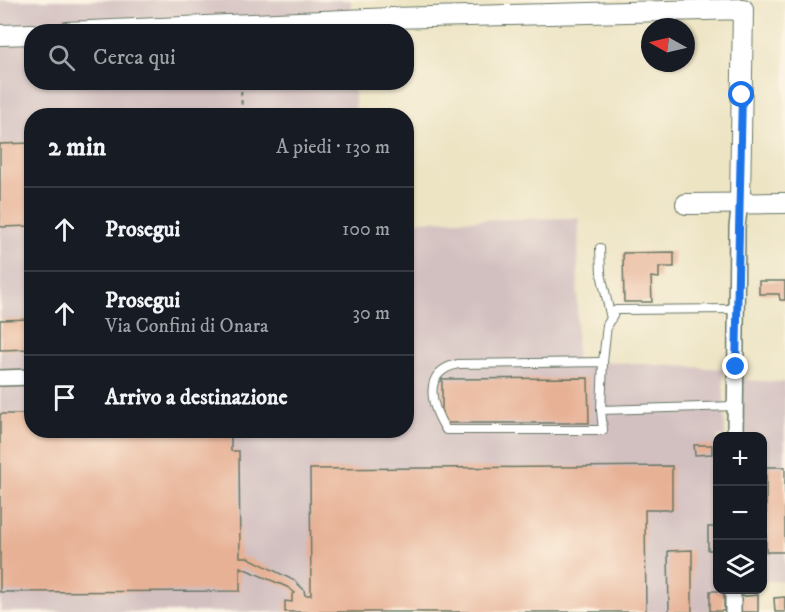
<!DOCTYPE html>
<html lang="it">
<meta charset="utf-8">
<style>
body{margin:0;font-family:"IM FELL DW Pica",serif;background:#20242c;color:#f1f3f6}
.controls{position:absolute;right:18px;bottom:18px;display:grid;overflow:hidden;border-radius:12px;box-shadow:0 2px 4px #0004}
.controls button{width:54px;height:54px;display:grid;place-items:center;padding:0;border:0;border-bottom:2px solid #363941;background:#171b24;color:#f1f3f6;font:30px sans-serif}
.compass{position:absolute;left:641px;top:18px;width:54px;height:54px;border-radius:50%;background:#171b24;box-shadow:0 2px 4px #0004;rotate:278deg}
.stop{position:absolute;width:18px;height:18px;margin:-14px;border:4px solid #1a73e8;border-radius:50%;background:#fff}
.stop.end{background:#1a73e8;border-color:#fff;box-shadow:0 2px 6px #0008}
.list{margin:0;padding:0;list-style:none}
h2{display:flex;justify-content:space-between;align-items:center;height:78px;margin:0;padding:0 24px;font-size:26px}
h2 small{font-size:20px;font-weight:400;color:#9ea1a6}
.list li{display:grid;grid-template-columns:39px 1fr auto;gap:18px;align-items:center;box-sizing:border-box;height:84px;padding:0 24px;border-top:2px solid #363941}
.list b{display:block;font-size:22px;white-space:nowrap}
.list p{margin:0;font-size:20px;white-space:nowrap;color:#9ea1a6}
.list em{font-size:20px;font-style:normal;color:#9ea1a6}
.icon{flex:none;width:33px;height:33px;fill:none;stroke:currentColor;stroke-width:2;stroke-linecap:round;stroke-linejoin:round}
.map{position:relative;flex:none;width:785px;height:612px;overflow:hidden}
.search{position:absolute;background:#171b24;box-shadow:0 2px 4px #0004;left:24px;top:24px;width:390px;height:66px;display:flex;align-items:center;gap:15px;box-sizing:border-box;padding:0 21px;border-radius:24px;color:#9ea1a6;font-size:22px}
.panel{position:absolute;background:#171b24;box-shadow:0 2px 4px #0004;left:24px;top:108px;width:390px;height:330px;border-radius:24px}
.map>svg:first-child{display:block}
.industrial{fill:#d2bfc0}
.building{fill:#e7b195}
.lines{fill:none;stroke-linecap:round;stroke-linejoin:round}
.service-casing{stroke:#677766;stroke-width:10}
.minor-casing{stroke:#677766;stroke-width:18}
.tertiary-casing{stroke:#677766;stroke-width:22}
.path{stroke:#677766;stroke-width:2;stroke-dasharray:4.5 4.5;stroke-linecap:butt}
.service{stroke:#fff;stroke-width:8}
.minor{stroke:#fff;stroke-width:15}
.tertiary{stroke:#fff;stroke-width:20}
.route{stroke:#1a73e8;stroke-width:8}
</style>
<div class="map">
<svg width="785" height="612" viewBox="0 0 785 612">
<rect width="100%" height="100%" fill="#fcf5e5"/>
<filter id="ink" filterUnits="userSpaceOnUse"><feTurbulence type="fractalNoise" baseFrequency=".0167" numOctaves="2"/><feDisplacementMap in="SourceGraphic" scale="12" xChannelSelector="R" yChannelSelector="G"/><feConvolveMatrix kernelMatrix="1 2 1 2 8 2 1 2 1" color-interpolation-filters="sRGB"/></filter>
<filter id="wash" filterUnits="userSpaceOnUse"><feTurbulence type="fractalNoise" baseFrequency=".008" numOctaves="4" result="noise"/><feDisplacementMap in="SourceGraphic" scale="24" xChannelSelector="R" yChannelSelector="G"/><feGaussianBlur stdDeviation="1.35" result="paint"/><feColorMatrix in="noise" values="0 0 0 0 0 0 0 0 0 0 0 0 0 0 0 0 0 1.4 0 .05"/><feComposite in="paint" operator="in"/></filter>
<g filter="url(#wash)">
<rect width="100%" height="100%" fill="#ede4c4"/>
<g class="industrial">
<path d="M 0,0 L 351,0 L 352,31 L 32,32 L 32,82 L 354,83 L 356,115 L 32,116 L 32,430 L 406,430 L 407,221 L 579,218 L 576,360 L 723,369 L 725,436 L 718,436 L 718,590 L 724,590 L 723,612 L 0,612 Z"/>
<path d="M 741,380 L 785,382 L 785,581 L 763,581 L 762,436 L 742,436 Z"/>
</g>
<g id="blocks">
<g class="building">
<path d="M 32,143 L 32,226 L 0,227 L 0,144 Z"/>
<path d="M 674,252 L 674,267 L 659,267 L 659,278 L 651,277 L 652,302 L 624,302 L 623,253 Z"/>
<path d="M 759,281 L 785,281 L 785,300 L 780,300 L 779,294 L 759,294 Z"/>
<path d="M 32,319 L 32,349 L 0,350 L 0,320 Z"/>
<path d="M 588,378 L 589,423 L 442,423 L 442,379 Z"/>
<path d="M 0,414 L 32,414 L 32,430 L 231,430 L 231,451 L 239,451 L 240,557 L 247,557 L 295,581 L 304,590 L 305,595 L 311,595 L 310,469 L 672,466 L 672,510 L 645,510 L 646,612 L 285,612 L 285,601 L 292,602 L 292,595 L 295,593 L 287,587 L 240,567 L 240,591 L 0,592 Z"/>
<path d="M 694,445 L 712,445 L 712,454 L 695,455 Z"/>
<rect x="766" y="467" width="19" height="85"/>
<rect x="708" y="527" width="10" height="23"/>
<path d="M 692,550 L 692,612 L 669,612 L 668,551 Z"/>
<rect x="710" y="591" width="14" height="20"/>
<path d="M 758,595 L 758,612 L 736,612 L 735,597 Z"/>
<path d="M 785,597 L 785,612 L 775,612 L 774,598 Z"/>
</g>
</g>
</g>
<g filter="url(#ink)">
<use href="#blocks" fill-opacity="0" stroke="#677766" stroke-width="1.5"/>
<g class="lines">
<defs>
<g id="service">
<path d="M 600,248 L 601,273 L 611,319"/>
<path d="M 603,362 L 607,325 L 616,310 L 735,309"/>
<path d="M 601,410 L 603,430 L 446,430 C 431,406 421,372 458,364 L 603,362 L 601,410 L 736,406"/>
</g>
<g id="minor">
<path d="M 0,378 L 32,377"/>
<path d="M 735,436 L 737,227 L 740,202"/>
<path d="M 733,612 L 733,590"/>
</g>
<g id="tertiary">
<path d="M 67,32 L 391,18 L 743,9 L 740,202"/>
<path d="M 0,35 L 32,34"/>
<path d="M 686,204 L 785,203"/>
</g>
</defs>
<use href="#service" class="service-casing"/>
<use href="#minor" class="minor-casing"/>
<use href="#tertiary" class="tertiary-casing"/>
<path class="path" d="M 241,82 L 242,116"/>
<use href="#service" class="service"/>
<use href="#minor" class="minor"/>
<use href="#tertiary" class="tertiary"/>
</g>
</g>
<g class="lines" filter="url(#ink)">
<path class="route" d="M 736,367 L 742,95"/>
</g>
</svg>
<div class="controls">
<button>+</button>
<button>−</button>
<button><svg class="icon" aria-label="layers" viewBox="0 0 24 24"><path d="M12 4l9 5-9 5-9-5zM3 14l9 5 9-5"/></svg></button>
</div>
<svg class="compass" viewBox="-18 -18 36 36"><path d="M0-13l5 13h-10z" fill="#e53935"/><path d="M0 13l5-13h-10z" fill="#9ea1a6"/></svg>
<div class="stop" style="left:742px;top:95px"></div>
<div class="stop end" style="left:736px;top:367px"></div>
<div class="search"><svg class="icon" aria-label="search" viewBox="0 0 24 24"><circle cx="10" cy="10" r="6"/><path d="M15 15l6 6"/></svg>Cerca qui</div>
<section class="panel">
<h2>2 min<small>A piedi · 130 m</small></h2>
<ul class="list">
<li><svg class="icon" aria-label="ahead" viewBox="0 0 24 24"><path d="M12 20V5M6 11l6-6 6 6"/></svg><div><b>Prosegui</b></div><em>100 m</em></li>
<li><svg class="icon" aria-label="ahead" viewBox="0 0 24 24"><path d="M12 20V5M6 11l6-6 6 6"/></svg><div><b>Prosegui</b><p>Via Confini di Onara</p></div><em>30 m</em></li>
<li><svg class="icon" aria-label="arrive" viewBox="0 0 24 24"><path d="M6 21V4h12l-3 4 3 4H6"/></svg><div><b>Arrivo a destinazione</b></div></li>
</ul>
</section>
</div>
